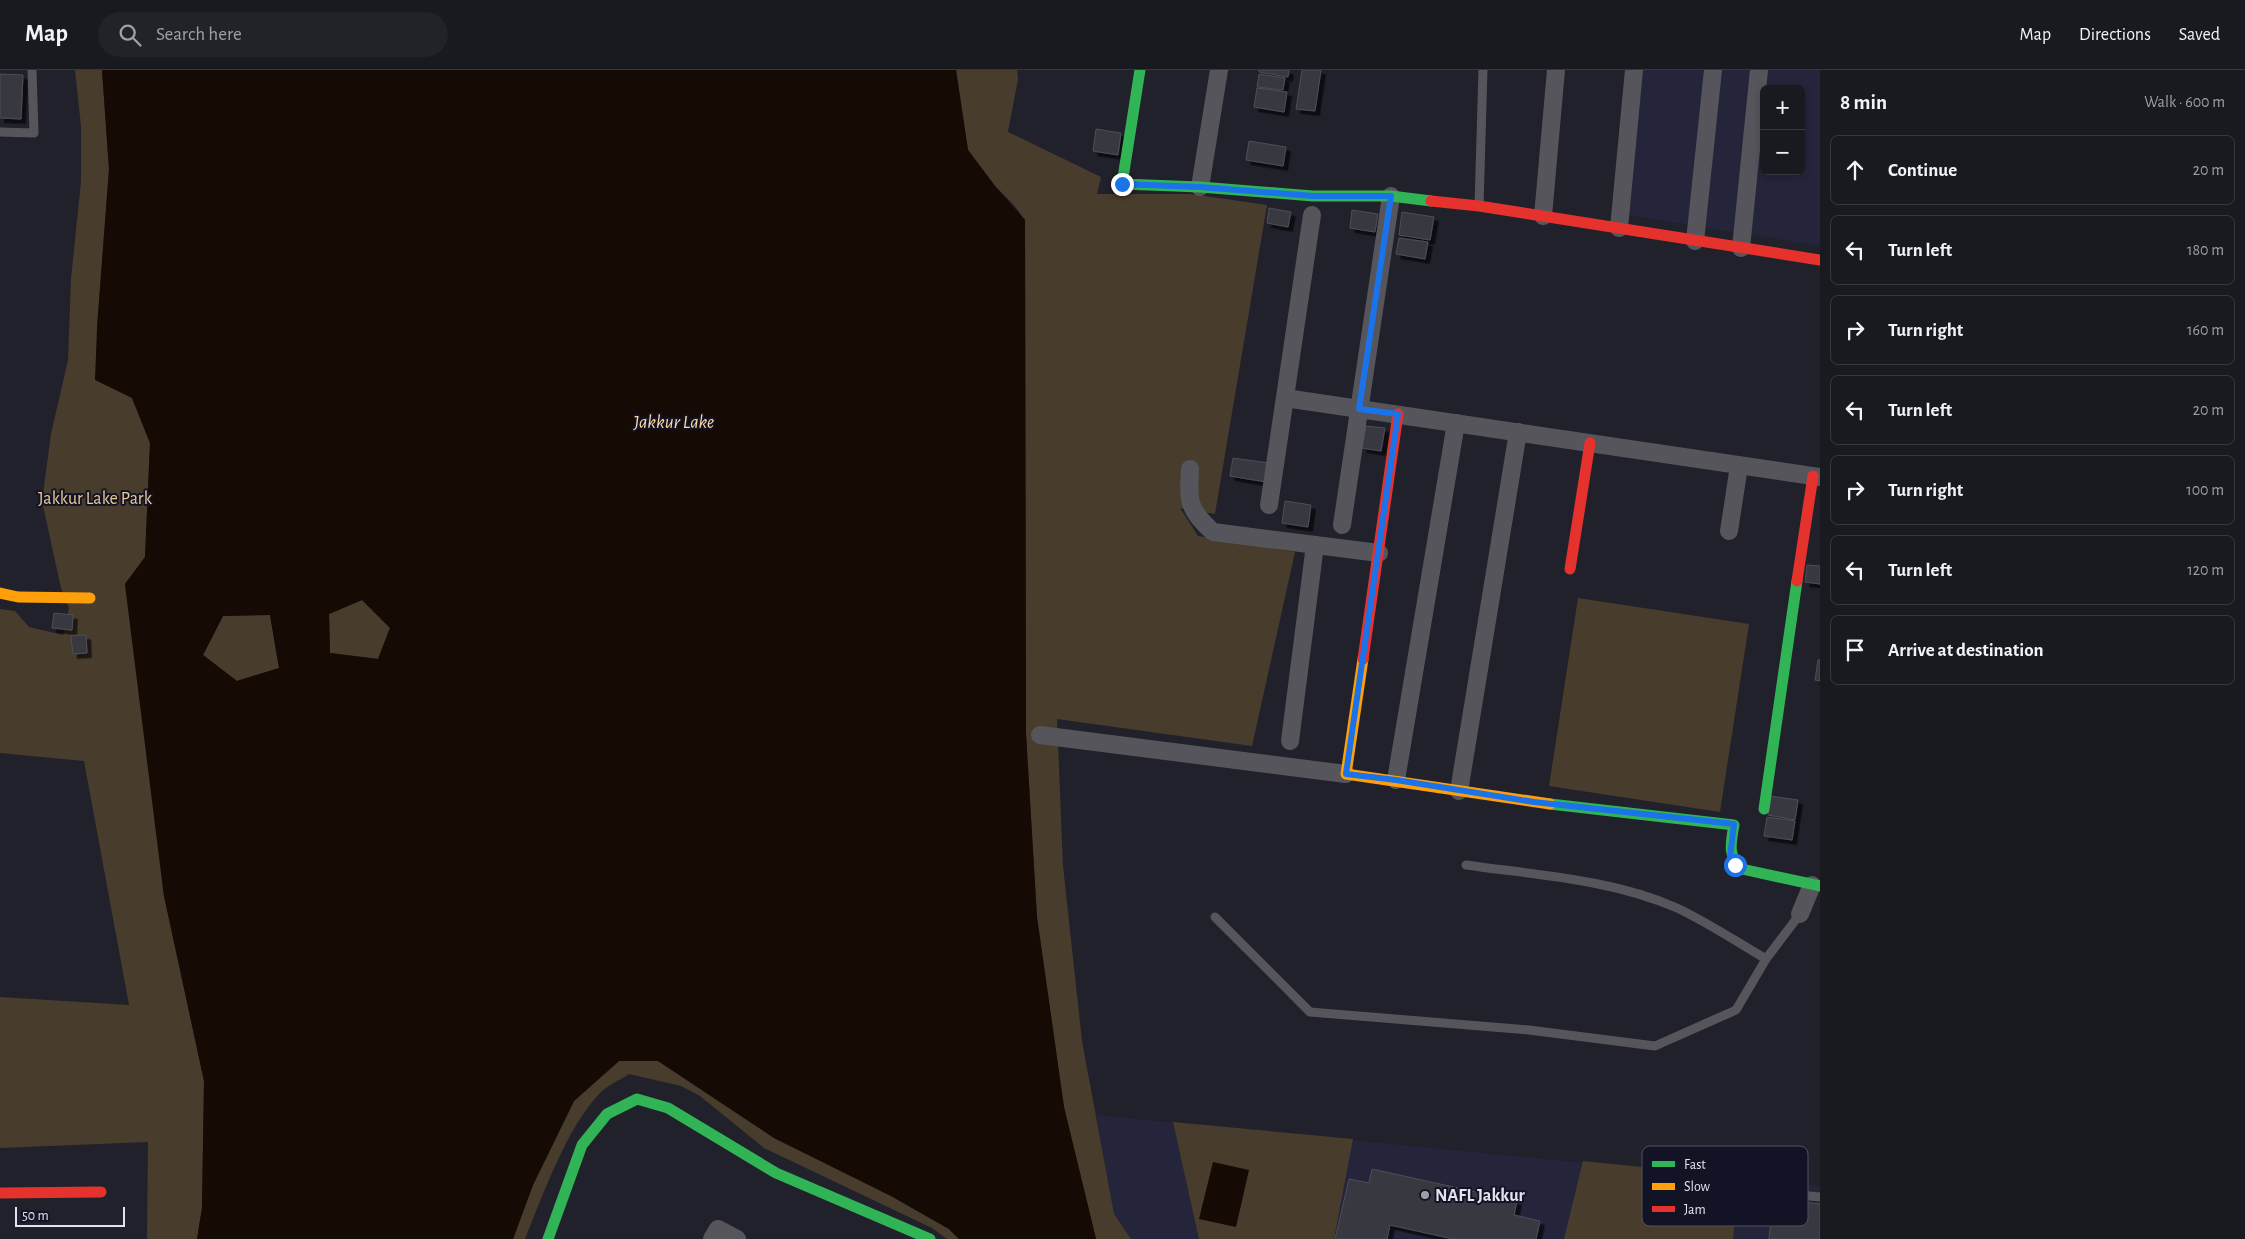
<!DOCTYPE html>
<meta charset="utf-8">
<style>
body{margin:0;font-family:"Alegreya Sans",sans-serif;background:#222229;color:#f1f3f6}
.controls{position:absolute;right:15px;top:15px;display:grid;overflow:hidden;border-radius:8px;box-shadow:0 2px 8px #0003}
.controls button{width:45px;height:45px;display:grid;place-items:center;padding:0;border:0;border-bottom:1px solid #37383e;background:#191920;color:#f1f3f6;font:25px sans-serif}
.scale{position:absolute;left:15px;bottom:12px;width:110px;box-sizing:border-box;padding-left:5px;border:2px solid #e2e2f0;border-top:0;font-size:14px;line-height:18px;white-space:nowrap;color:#e2e2f0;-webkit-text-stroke:4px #131326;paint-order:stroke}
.stop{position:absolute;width:15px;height:15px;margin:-11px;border:4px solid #1a73e8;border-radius:50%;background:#fff}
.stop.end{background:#1a73e8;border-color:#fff;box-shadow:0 1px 5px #0008}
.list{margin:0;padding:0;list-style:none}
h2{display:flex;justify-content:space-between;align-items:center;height:65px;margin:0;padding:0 20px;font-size:21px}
h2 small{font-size:16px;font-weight:400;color:#9fa0a5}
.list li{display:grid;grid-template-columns:32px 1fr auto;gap:15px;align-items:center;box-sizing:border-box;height:70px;margin:0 10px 10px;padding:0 10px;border:1px solid #37383e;border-radius:8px}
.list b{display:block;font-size:19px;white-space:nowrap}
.list em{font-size:16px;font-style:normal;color:#9fa0a5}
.icon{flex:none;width:28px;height:28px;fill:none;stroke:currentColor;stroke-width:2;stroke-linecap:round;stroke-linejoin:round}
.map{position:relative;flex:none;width:1820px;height:1169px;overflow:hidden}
header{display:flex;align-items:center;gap:30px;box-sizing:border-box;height:70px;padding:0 25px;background:#191920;border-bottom:1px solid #37383e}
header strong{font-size:24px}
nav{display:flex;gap:28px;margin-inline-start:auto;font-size:18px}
.search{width:350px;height:45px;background:#222229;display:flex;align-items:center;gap:12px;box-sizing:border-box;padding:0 18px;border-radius:28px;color:#9fa0a5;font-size:19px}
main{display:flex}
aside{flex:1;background:#191920}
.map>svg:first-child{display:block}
.built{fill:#24243b;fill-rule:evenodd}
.green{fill:#483d2c}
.water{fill:#150a04;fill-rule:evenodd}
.building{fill:#373740;stroke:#4e4e58;filter:url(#shadow)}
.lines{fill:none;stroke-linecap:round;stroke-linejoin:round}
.lane{stroke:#55555b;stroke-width:9}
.street{stroke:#55555b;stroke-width:18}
.fast{stroke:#30b455;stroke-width:11}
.slow{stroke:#ff9f0a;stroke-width:11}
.jam{stroke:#e5322d;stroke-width:11}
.route{stroke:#1a73e8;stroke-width:6}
.poi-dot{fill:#9e9eab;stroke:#131326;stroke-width:2}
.labels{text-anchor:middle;stroke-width:4;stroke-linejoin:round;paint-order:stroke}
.park-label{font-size:18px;fill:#ecca95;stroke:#131326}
.poi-label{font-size:18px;font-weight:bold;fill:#e2e2f0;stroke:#131326;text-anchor:start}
.water-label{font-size:19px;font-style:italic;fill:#fedba5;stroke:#131326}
.key{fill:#131326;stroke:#515163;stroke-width:1}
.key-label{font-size:14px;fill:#e2e2f0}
</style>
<header>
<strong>Map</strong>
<div class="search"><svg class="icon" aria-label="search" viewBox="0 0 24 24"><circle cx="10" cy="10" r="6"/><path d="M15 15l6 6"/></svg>Search here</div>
<nav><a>Map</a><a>Directions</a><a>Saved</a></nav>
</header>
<main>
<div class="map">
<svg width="1820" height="1169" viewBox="0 0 1820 1169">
<defs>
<filter id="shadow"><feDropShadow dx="4.5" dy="4.5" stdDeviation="0" flood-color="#0009"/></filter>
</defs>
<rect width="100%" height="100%" fill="#21212b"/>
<g class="built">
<path d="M 1641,0 L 1820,0 L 1820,176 L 1628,145 ZM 1764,19 L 1801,19 L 1801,101 L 1764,101 Z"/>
<path d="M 1096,1045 L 1820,1116 L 1820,1169 L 1131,1169 L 1114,1144 Z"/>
</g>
<g class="green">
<path d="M 75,0 L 102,0 L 109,99 L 97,258 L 132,328 L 150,373 L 145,487 L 125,514 L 164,826 L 204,1011 L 202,1138 L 197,1169 L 147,1169 L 148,1072 L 0,1078 L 0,927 L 129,935 L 84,691 L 0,683 L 0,539 L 15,541 L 29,557 L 63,565 L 69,538 L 61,518 L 42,431 L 51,364 L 68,290 L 71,209 L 81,112 L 81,56 Z"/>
<path d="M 956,0 L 1017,0 L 1018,9 L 1008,62 L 1101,107 L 1097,124 L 1191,124 L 1267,135 L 1215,444 L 1180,438 L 1198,466 L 1295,482 L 1252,676 L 1057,649 L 1063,796 L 1082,971 L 1114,1144 L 1131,1169 L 1096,1169 L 1064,1037 L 1037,847 L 1026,664 L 1025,150 L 1013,134 L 995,116 L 968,80 Z"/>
<path d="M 1578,528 L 1749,554 L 1720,742 L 1549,716 Z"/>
<path d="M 362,530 L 390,558 L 378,589 L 330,583 L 329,544 Z"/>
<path d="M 270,545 L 279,598 L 237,611 L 203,585 L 223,546 Z"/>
<path d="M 619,991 L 658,991 L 774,1068 L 891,1126 L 949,1159 L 959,1169 L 947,1169 L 932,1158 L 764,1078 L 700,1026 L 681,1016 L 629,1004 C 620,1010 608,1015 600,1023 C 567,1057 543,1125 525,1169 L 513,1169 L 533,1115 L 574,1031 Z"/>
<path d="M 1173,1052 L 1353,1069 L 1334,1169 L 1199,1169 Z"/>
<path d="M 1583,1091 L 1740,1107 L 1733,1169 L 1564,1169 Z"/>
</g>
<g class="water">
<path d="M 102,0 L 956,0 L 968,80 L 995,116 L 1025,150 L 1026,664 L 1037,847 L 1064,1037 L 1096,1169 L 959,1169 L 949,1159 L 891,1126 L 774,1068 L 658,991 L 619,991 L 574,1031 L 533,1115 L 513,1169 L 197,1169 L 202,1138 L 204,1011 L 164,826 L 125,514 L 145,487 L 150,373 L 132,328 L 95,310 L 97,258 L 109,99 ZM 362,530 L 390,558 L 378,589 L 330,583 L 329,544 ZM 270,545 L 279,598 L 237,611 L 203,585 L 223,546 Z"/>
<path d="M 1213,1092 L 1249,1100 L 1236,1157 L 1199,1149 Z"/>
</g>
<g class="building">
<path d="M 1259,0 L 1289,0 L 1288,7 L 1259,2 Z"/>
<path d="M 1302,0 L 1321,0 L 1315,41 L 1296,39 Z"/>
<path d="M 0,4 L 23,5 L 21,49 L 0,48 Z"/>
<path d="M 1259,4 L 1285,8 L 1283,20 L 1257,17 Z"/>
<path d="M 1257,18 L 1287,22 L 1284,42 L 1254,37 Z"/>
<path d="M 1096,59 L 1121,63 L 1118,85 L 1093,81 Z"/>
<path d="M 1249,71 L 1286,77 L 1283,96 L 1246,90 Z"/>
<path d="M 1269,138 L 1291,142 L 1288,157 L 1267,153 Z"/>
<path d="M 1352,140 L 1378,144 L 1375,162 L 1350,158 Z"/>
<path d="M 1402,142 L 1434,147 L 1430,170 L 1399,165 Z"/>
<path d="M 1399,168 L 1428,172 L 1425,189 L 1396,184 Z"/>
<path d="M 1366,356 L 1385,358 L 1381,381 L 1362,378 Z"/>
<path d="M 1233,388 L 1269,393 L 1266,412 L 1230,406 Z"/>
<path d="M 1285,431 L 1311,435 L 1308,457 L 1282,453 Z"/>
<path d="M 1807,495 L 1820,496 L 1820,514 L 1805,512 Z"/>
<path d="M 54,543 L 73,545 L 72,560 L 52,558 Z"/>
<path d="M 86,565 L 87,583 L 73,584 L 71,566 Z"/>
<path d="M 1818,590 L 1820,590 L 1820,611 L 1815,610 Z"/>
<path d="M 1770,726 L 1798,730 L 1795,750 L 1768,745 Z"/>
<path d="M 1767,747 L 1795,751 L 1792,770 L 1764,766 Z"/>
<path d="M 1372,1099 L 1517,1131 L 1514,1145 L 1540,1151 L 1536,1169 L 1453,1169 L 1390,1155 L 1387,1169 L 1335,1169 L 1349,1109 L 1369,1113 Z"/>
<path d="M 1773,1129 L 1820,1134 L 1820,1169 L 1769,1169 Z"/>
</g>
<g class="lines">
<g class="lane">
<path d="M 0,62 L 34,63 L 32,0"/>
<path d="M 1479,136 L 1483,0"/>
<path d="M 1466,795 C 1536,805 1611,809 1677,838 C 1707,852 1737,872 1766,889"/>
<path d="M 1215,847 L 1310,942 L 1529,960 L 1655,976 L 1736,940 L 1766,889 L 1800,844"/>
<path d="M 1768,1122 L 1820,1127"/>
</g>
<g class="street">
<path d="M 1200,117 L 1219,0"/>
<path d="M 1543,146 L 1556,0"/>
<path d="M 1619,158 L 1634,0"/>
<path d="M 1695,171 L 1713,0"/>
<path d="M 1741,178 L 1759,0"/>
<path d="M 1285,328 L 1820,407"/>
<path d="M 1190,399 C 1188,432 1188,439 1213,462 L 1379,483"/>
<path d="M 1269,435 L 1312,145"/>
<path d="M 1342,455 L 1391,126"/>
<path d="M 1729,461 L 1739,396"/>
<path d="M 1040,665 L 1346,704"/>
<path d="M 1290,671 L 1315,475"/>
<path d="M 1396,710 L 1456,353"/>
<path d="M 1459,721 L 1518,362"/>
<path d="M 1800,844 L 1812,815"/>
<path d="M 712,1169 L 718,1159 L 737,1169"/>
</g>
<g class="fast">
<path d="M 1140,0 L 1122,114 L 1200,117 L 1313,126 L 1391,126 L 1431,131"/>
<path d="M 1550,734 L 1734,755 C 1731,772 1727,787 1742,799 L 1820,816"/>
<path d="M 1764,739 L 1797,511"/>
<path d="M 548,1169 L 582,1075 L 607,1044 L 637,1029 L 668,1038 L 776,1103 L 930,1169"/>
</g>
<g class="slow">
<path d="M 0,523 L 18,527 L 90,528"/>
<path d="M 1363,589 L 1346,704 L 1550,734"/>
</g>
<g class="jam">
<path d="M 1431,131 L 1479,136 L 1820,190"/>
<path d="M 1570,499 L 1590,373"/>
<path d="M 1797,511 L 1813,406"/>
<path d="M 1363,589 L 1398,344"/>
<path d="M 0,1123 L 101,1122"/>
</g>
</g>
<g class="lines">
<path class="route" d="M 1122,114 L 1200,117 L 1313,126 L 1391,126 L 1359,339 L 1398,344 L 1346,704 L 1396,710 L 1534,732 L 1734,754 L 1730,787 L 1735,795"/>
</g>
<circle class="poi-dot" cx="1425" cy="1125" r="5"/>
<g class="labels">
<g class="park-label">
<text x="95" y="434">Jakkur Lake Park</text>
</g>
<g class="poi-label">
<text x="1435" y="1131">NAFL Jakkur</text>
</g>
<g class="water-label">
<text x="674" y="358">Jakkur Lake</text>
</g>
</g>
<rect x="1642" y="1076" width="166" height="80" rx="8" class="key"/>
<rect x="1652" y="1091" width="23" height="6" fill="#30b455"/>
<rect x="1652" y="1113" width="23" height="7" fill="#ff9f0a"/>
<rect x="1652" y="1136" width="23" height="6" fill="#e5322d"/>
<g class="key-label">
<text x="1684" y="1099">Fast</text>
<text x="1684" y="1121">Slow</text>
<text x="1684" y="1144">Jam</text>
</g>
</svg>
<div class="controls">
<button>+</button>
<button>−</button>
</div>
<div class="scale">50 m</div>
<div class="stop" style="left:1735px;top:795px"></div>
<div class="stop end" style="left:1122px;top:114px"></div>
</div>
<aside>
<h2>8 min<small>Walk · 600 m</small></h2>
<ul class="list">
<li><svg class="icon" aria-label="ahead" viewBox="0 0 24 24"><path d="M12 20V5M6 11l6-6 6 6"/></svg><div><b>Continue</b></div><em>20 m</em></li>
<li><svg class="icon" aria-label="left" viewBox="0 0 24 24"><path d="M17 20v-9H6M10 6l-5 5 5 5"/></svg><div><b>Turn left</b></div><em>180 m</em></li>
<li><svg class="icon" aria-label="right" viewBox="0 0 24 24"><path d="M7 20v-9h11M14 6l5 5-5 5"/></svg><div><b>Turn right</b></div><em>160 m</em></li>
<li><svg class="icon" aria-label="left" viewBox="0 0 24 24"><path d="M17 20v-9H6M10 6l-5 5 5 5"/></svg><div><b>Turn left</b></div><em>20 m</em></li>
<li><svg class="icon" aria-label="right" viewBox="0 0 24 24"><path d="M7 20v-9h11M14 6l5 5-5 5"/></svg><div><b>Turn right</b></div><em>100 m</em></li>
<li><svg class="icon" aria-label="left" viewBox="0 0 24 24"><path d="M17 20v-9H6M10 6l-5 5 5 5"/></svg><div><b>Turn left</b></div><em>120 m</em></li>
<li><svg class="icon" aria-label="arrive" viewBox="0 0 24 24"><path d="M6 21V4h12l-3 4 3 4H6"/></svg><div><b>Arrive at destination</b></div></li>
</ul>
</aside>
</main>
